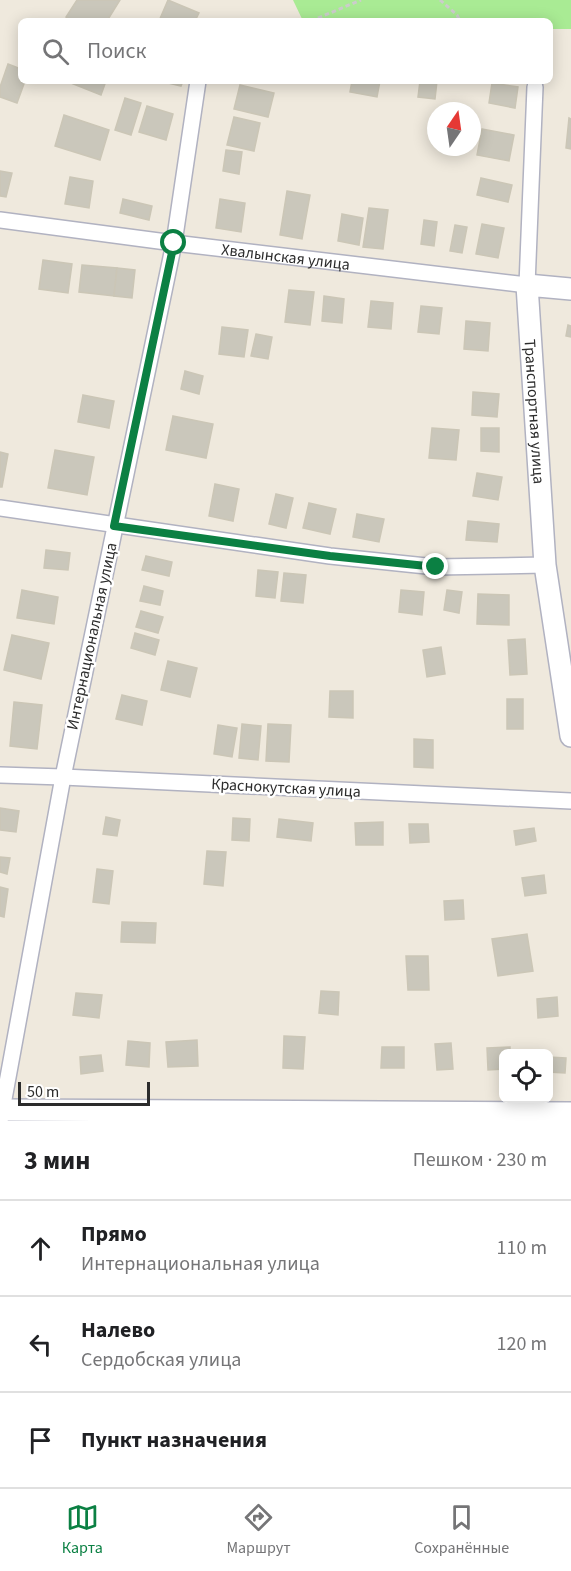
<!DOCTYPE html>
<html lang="ru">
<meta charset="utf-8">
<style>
body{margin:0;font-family:"Source Sans 3",sans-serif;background:#f6f6f6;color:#202124}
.controls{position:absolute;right:18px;bottom:18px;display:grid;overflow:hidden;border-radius:9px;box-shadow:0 3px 15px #0003}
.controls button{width:54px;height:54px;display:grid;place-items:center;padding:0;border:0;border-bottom:2px solid #e0e0e0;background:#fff;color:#202124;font:30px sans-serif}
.compass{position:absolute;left:427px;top:102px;width:54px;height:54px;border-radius:50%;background:#fff;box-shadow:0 3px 15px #0003;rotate:13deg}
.scale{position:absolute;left:18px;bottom:15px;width:132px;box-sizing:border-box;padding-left:6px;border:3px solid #2c2c2c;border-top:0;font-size:16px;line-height:21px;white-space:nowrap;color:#2c2c2c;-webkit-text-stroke:4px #fff;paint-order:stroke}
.stop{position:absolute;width:18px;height:18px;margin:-14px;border:4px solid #0b8043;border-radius:50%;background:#fff}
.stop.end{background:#0b8043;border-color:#fff;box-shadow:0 2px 6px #0008}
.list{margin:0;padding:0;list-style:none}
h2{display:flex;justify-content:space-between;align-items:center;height:78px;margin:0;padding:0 24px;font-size:26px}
h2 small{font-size:20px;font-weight:400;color:#757577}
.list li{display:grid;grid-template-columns:39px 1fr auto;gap:18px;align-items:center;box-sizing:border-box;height:96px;padding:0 24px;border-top:2px solid #e0e0e0}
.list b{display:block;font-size:22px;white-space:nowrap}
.list p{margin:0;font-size:20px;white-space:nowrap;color:#757577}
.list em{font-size:20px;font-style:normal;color:#757577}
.icon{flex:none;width:33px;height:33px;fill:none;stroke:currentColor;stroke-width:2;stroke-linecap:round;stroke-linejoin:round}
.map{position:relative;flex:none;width:571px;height:1121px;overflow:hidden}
.search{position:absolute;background:#fff;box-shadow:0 3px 15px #0003;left:18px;right:18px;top:18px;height:66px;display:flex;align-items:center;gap:15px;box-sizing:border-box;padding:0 21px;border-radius:9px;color:#757577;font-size:22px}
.sheet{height:366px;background:#fff}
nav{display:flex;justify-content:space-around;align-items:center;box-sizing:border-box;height:84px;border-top:2px solid #e0e0e0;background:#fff;font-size:16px;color:#757577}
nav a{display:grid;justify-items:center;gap:3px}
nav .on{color:#0b8043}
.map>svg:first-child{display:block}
.green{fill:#a9eb94}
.building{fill:#cac7bb;stroke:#cbc6b6;stroke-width:1.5}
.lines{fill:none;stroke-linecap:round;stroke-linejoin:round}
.street-casing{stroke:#b1b2c1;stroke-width:18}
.secondary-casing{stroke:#b1b2c1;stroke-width:24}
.path{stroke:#ccc;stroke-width:3;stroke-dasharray:4.5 3;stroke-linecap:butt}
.street{stroke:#fff;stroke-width:15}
.secondary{stroke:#fff;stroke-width:21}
.route{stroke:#0b8043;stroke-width:8}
.labels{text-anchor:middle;stroke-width:5;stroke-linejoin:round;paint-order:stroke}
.street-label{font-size:16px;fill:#2c2c2c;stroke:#fff}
</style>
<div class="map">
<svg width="571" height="1121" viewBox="0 0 571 1121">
<rect width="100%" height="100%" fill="#efe9dd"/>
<path class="green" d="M 293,0 L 571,0 L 571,29 L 550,29 L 550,21 L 303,21 Z"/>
<g class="building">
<path d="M 77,0 L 120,0 L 107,21 L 72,21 L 66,17 Z"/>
<path d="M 168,0 L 199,13 L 195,21 L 159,21 Z"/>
<path d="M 8,64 L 21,69 L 21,81 L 25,81 L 17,103 L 0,97 L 0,87 Z"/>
<path d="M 66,81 L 106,81 L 101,95 Z"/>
<path d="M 160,81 L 183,81 L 181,86 Z"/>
<path d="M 352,81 L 380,81 L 377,97 L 350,92 Z"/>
<path d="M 420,81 L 437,81 L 435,99 L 418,97 Z"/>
<path d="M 492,83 L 518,87 L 515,108 L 489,103 Z"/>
<path d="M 240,85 L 274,93 L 268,117 L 234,109 Z"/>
<path d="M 125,98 L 141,103 L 131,135 L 115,130 Z"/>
<path d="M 147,106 L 173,114 L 166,140 L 139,132 Z"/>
<path d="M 64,115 L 109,130 L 100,160 L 55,146 Z"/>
<path d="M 234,117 L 260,123 L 254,151 L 227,145 Z"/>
<path d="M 569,118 L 571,119 L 571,149 L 566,148 Z"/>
<path d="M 482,129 L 514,135 L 509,161 L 477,155 Z"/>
<path d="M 226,150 L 242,152 L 239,174 L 223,171 Z"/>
<path d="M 0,171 L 12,173 L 6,197 L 0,196 Z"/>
<path d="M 70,177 L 93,181 L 89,208 L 65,204 Z"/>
<path d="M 481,178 L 512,185 L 508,202 L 477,195 Z"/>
<path d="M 287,191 L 310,195 L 302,239 L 280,235 Z"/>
<path d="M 123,199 L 152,206 L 149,220 L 120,213 Z"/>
<path d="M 220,199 L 245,203 L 241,232 L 216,228 Z"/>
<path d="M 369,208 L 388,210 L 383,249 L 363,247 Z"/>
<path d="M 342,214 L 363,218 L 359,245 L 338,241 Z"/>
<path d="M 424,220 L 437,222 L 434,246 L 421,244 Z"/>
<path d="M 482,224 L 504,228 L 498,258 L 476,254 Z"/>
<path d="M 455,225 L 467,227 L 462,253 L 450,251 Z"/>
<path d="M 43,260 L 72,264 L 68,293 L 39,289 Z"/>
<path d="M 82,265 L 117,268 L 114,296 L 79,292 Z"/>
<path d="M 117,268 L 135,270 L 132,298 L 114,296 Z"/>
<path d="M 289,290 L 314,292 L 310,325 L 285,322 Z"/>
<path d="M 324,296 L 344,299 L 342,323 L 322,321 Z"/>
<path d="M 371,301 L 393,303 L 391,329 L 368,327 Z"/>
<path d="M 421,306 L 442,308 L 439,334 L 418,332 Z"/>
<path d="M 466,321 L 490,323 L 488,351 L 464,349 Z"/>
<path d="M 568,325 L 571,326 L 571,337 L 566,336 Z"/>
<path d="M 222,327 L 248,330 L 244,357 L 219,354 Z"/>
<path d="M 256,334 L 272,337 L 268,359 L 251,356 Z"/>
<path d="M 185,371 L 203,376 L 199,394 L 181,389 Z"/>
<path d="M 473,392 L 499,394 L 497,417 L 472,415 Z"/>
<path d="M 83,395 L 114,401 L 109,428 L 78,422 Z"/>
<path d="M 173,416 L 213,424 L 206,458 L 166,450 Z"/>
<path d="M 432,428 L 459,430 L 456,460 L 429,458 Z"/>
<path d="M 481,428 L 499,428 L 499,452 L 481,451 Z"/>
<path d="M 55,450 L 94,457 L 87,495 L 48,488 Z"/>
<path d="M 0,452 L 8,454 L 2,487 L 0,487 Z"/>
<path d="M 477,473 L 502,477 L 498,500 L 473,496 Z"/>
<path d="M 215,484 L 239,489 L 233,521 L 209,516 Z"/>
<path d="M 276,494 L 293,498 L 286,528 L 269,524 Z"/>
<path d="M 309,503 L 336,509 L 330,534 L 303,528 Z"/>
<path d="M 357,514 L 384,519 L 379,542 L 353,537 Z"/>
<path d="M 468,521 L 499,524 L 497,542 L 466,540 Z"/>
<path d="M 46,550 L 70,553 L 68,570 L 44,568 Z"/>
<path d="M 146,556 L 172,562 L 169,576 L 142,570 Z"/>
<path d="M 258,570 L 278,572 L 275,598 L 256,596 Z"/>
<path d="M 284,573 L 306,575 L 303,603 L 281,601 Z"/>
<path d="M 144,586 L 163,591 L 160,605 L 140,601 Z"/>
<path d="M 22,590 L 58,597 L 54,624 L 17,618 Z"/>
<path d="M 401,590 L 424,592 L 422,615 L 399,612 Z"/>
<path d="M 447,590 L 462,592 L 459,613 L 444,610 Z"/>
<path d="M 478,594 L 509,595 L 509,625 L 477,624 Z"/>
<path d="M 141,611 L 163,617 L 158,633 L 136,627 Z"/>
<path d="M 135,633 L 159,640 L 155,655 L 131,648 Z"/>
<path d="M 12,635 L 49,643 L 41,679 L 4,670 Z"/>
<path d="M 525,639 L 527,674 L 510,675 L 508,640 Z"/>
<path d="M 441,647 L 445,674 L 427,677 L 423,650 Z"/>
<path d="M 168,661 L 197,668 L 190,697 L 161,690 Z"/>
<path d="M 330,691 L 353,691 L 353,718 L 329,717 Z"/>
<path d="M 122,695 L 147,701 L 142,725 L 116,719 Z"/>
<rect x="507" y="699" width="16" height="30"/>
<path d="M 14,702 L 42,705 L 37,749 L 10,746 Z"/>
<path d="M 242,724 L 261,726 L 258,760 L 239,758 Z"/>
<path d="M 268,724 L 291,725 L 289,762 L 266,761 Z"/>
<path d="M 218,725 L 237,728 L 232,757 L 214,754 Z"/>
<path d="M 414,739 L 433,740 L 433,768 L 414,767 Z"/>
<path d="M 0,808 L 19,811 L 16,832 L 0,830 Z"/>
<path d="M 106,817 L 120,820 L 117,836 L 103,834 Z"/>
<path d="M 233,818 L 250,819 L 249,841 L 232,840 Z"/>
<path d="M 279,819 L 313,823 L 311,841 L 277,837 Z"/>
<path d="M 383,822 L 383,845 L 356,845 L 355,823 Z"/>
<path d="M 409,824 L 428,824 L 429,842 L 410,843 Z"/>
<path d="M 534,828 L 536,841 L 516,845 L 514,831 Z"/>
<path d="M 207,851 L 226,852 L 223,886 L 204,884 Z"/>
<path d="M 0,857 L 10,858 L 7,874 L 0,872 Z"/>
<path d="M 97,869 L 113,871 L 109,904 L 93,902 Z"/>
<path d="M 544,875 L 546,893 L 525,896 L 522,878 Z"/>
<path d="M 0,887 L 8,889 L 4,917 L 0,916 Z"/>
<path d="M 463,900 L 464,919 L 445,920 L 444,901 Z"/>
<path d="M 122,922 L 156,923 L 155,943 L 121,942 Z"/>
<path d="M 527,934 L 533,971 L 498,976 L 492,939 Z"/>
<path d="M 406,956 L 428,956 L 429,990 L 408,990 Z"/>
<path d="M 321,991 L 339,992 L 338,1015 L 319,1013 Z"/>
<path d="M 76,993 L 102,995 L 99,1018 L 73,1015 Z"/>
<path d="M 557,997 L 558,1016 L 538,1018 L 537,999 Z"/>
<path d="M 284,1036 L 305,1037 L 303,1069 L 283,1068 Z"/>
<path d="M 197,1040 L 198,1066 L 168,1067 L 166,1042 Z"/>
<path d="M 128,1041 L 150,1043 L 149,1067 L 126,1065 Z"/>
<path d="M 451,1043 L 453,1069 L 437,1070 L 435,1044 Z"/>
<path d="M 382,1047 L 404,1047 L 404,1068 L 381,1068 Z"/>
<path d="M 510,1047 L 510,1054 L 504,1054 L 504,1069 L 488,1070 L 487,1048 Z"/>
<path d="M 101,1055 L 103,1071 L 81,1074 L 80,1057 Z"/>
<path d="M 548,1057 L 566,1058 L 565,1073 L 548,1072 Z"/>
</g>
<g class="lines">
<defs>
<g id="street">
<path id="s1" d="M 0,220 L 174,243 L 527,285 L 535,87"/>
<path d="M 0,508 L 330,556 L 436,567 L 545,565"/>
<path d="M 0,775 L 63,777 L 571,801"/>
<path d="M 0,1121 L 63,777 L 174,243 L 198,81"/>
</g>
<g id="secondary">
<path id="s2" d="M 571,289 L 527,285 L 545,565 L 571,736"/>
<path d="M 0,1110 L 571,1113"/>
</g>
</defs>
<use href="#street" class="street-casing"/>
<use href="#secondary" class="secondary-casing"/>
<g class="path">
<path d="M 440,0 L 457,15 L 460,21"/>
<path d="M 311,21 L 361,0"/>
</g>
<use href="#street" class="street"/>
<use href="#secondary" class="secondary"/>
</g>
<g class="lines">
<path class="route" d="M 174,243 L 114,526 L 330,556 L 436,567"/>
</g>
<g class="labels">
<g class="street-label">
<text dy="6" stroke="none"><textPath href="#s1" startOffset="288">Хвалынская улица</textPath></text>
<text dy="6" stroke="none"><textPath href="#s2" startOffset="171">Транспортная улица</textPath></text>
<text transform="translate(91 636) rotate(-78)" y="6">Интернациональная улица</text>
<text transform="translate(286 787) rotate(3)" y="6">Краснокутская улица</text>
</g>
</g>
</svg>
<div class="controls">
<button><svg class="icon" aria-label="locate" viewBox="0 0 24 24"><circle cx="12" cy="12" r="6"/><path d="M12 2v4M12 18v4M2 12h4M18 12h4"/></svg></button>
</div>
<svg class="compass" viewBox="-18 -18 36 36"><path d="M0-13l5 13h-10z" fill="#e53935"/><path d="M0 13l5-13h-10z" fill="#757577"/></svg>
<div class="scale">50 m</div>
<div class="stop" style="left:174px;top:243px"></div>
<div class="stop end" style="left:436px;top:567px"></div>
<div class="search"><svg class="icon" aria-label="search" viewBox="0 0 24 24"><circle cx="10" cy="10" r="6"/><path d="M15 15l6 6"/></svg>Поиск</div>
</div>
<section class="sheet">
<h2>3 мин<small>Пешком · 230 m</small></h2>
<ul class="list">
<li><svg class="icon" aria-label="ahead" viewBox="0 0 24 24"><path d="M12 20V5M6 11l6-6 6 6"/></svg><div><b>Прямо</b><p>Интернациональная улица</p></div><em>110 m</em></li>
<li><svg class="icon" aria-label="left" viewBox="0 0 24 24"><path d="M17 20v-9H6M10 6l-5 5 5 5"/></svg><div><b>Налево</b><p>Сердобская улица</p></div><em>120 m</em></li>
<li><svg class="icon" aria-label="arrive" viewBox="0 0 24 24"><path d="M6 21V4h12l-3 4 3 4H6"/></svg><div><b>Пункт назначения</b></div></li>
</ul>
</section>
<nav>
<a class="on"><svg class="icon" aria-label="map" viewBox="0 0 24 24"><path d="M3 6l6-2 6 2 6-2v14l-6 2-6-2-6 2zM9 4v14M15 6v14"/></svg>Карта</a>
<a><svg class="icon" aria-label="directions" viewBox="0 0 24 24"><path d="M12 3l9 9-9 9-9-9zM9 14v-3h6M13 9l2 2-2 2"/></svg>Маршрут</a>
<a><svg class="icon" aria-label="saved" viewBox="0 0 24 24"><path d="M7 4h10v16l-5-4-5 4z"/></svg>Сохранённые</a>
</nav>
